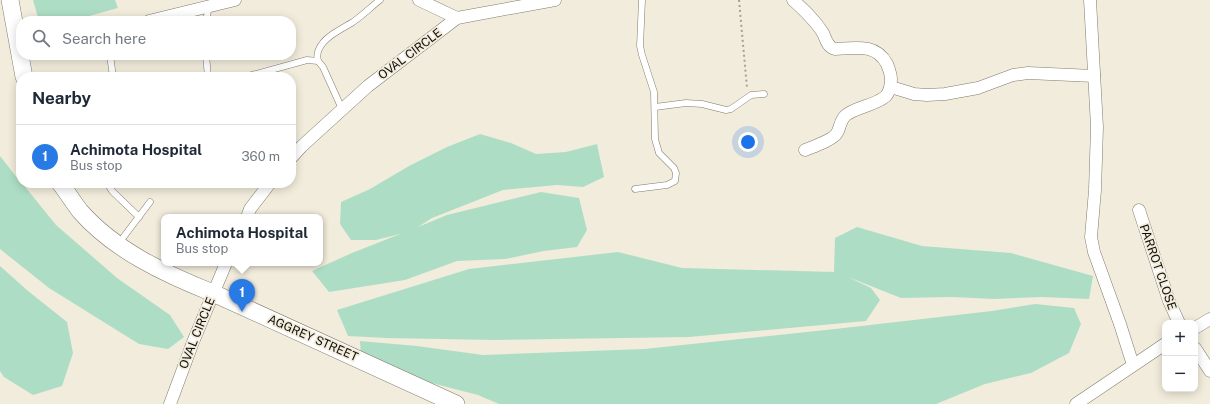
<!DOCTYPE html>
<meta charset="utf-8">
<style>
body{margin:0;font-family:"Public Sans",sans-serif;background:#f2f2f3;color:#1f2937}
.controls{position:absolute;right:12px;bottom:12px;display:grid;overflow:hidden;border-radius:8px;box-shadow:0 2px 10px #0003}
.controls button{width:36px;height:36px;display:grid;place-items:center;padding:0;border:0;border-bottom:1px solid #e0e1e3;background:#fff;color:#1f2937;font:20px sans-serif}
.you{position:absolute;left:748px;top:142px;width:14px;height:14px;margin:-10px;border:3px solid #fff;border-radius:50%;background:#1a73e8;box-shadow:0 0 0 6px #1a73e833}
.badge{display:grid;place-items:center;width:26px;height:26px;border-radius:50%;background:#287ae5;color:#fff;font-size:13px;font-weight:700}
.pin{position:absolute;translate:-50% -33px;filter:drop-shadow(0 1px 2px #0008)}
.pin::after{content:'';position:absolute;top:21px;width:14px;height:12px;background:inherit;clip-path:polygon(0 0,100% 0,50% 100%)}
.popup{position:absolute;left:161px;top:214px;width:162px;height:52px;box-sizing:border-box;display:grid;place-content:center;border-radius:8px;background:#fff;filter:drop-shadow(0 1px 3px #0005);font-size:13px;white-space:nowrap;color:#747a83}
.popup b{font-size:15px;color:#1f2937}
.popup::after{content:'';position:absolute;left:50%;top:100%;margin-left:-8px;border:8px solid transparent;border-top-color:#fff}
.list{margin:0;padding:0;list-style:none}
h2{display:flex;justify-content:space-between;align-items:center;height:52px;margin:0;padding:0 16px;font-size:17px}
h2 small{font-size:13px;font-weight:400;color:#747a83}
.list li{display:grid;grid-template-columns:26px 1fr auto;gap:12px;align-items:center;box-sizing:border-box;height:64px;padding:0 16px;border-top:1px solid #e0e1e3}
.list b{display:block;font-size:15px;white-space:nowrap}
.list p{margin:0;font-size:13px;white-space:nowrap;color:#747a83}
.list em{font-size:13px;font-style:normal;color:#747a83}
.icon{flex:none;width:22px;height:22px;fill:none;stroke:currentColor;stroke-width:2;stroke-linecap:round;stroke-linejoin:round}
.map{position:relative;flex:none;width:1210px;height:404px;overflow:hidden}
.search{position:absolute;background:#fff;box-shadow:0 2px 10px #0003;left:16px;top:16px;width:280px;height:44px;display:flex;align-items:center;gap:10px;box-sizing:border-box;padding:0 14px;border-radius:16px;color:#747a83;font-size:15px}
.panel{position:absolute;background:#fff;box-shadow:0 2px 10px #0003;left:16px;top:72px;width:280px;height:116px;border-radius:16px}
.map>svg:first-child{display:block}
.green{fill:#addec5}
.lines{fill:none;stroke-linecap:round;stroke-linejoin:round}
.service-casing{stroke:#817b6d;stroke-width:7}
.minor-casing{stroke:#817b6d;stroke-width:13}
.secondary-casing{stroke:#817b6d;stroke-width:18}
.path{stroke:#a6a195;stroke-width:2;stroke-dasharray:2 3;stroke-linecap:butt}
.service{stroke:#fff;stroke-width:6}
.minor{stroke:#fff;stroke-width:12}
.secondary{stroke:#fff;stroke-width:17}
.labels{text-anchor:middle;stroke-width:3.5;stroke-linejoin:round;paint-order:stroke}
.street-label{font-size:12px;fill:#100e09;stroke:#f2ecdc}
</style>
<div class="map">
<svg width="1210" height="404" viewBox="0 0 1210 404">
<rect width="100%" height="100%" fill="#f2ecdc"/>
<g class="green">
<path d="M 33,0 L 115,0 L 118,8 L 71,21 L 39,21 Z"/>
<path d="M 480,134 L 511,143 L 536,154 L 566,152 L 597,144 L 604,177 L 583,187 L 557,185 L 503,190 L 432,218 L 418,227 L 447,215 L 541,192 L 579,198 L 587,230 L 577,247 L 544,251 L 505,259 L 457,261 L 405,280 L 329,292 L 312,271 L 352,253 L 400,234 L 376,240 L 351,240 L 340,224 L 341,202 L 370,189 L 409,166 L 447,147 Z"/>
<path d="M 0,156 L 21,183 L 22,183 L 56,225 L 117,278 L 170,315 L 184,337 L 168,349 L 139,344 L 49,288 L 0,249 Z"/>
<path d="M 857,227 L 922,246 L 1011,253 L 1093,276 L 1089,299 L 1042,297 L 994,299 L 951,297 L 901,298 L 848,277 L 871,288 L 880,300 L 866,321 L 689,337 L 494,340 L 386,338 L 348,336 L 337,310 L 469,269 L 618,252 L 682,268 L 834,272 L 835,238 Z"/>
<path d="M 0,266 L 28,291 L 67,322 L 73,353 L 62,386 L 33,395 L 4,377 L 0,371 Z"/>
<path d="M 1035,304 L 1074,308 L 1081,324 L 1069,353 L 1031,373 L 985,384 L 936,404 L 499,404 L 478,395 L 416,379 L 361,357 L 360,341 L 417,346 L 483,355 L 644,349 L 835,329 L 992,311 Z"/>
</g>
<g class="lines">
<defs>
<g id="service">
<path d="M 206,21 L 209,6"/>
<path d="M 110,55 L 113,77"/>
<path d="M 206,55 L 208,77"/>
<path d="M 318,61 C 317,57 317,53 319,49 C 325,36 342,29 353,22 C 363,15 371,7 380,0"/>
<path d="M 245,77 L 307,60 L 318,61 L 323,67 L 342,109"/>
<path d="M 655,107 L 686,103 L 702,104 L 726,110 L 731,109 L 751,95 L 764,94"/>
<path d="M 107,183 L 112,191 L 139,217"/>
<path d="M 635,189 L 667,185 L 675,181 L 676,173 L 674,168 L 659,153 L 655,139 L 654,92 L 642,55 L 640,46 L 642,0"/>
<path d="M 119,243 L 150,202"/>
</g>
<g id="minor">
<path d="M 419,0 L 457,18"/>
<path d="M 793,0 C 804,10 815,20 823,33 C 826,39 827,47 835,49 C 855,48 876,43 887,64 C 889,69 891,74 891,79 C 891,85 890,91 886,96 C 875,106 854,107 845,116 C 840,121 840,128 837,133 C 833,140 812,147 805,150"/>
<path d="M 1090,0 L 1097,127 L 1095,190 L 1091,237 L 1094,252 L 1120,324 L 1133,365"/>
<path d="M 149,21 L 235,0"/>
<path d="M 891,87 L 914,94 L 927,95 L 945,94 L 978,88 L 1013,75 L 1028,73 L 1094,76"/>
<path d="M 291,158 L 302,146 L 368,86 L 457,18 L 555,0"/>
<path d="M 1139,210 L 1169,301 L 1179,323"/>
<path d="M 247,217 L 250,209 L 270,183"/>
<path d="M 1195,328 L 1210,319"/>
<path d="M 1195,348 L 1210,371"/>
<path d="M 170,404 L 193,342 L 226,263"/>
<path d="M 1076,404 L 1165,344"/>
</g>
<g id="secondary">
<path d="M 10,0 L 24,77"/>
<path d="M 60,183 C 67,192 73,202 80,211 C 114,250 165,274 213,293 L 456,404"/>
</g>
</defs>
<use href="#service" class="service-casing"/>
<use href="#minor" class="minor-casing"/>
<use href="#secondary" class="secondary-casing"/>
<path class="path" d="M 739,0 L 747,88"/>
<use href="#service" class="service"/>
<use href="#minor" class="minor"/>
<use href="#secondary" class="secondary"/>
</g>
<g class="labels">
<g class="street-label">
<text transform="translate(410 54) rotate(-37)" y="4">OVAL CIRCLE</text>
<text transform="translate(1158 267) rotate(71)" y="4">PARROT CLOSE</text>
<text transform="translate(197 333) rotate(-68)" y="4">OVAL CIRCLE</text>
<text transform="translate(313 338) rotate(24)" y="4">AGGREY STREET</text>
</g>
</g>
</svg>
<div class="controls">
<button>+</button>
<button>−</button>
</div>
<div class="you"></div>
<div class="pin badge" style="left:242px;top:312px">1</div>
<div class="popup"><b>Achimota Hospital</b>Bus stop</div>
<div class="search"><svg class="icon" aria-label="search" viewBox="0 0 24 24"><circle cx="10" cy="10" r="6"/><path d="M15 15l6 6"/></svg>Search here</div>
<section class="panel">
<h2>Nearby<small></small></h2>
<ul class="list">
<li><span class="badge">1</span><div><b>Achimota Hospital</b><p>Bus stop</p></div><em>360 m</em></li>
</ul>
</section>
</div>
